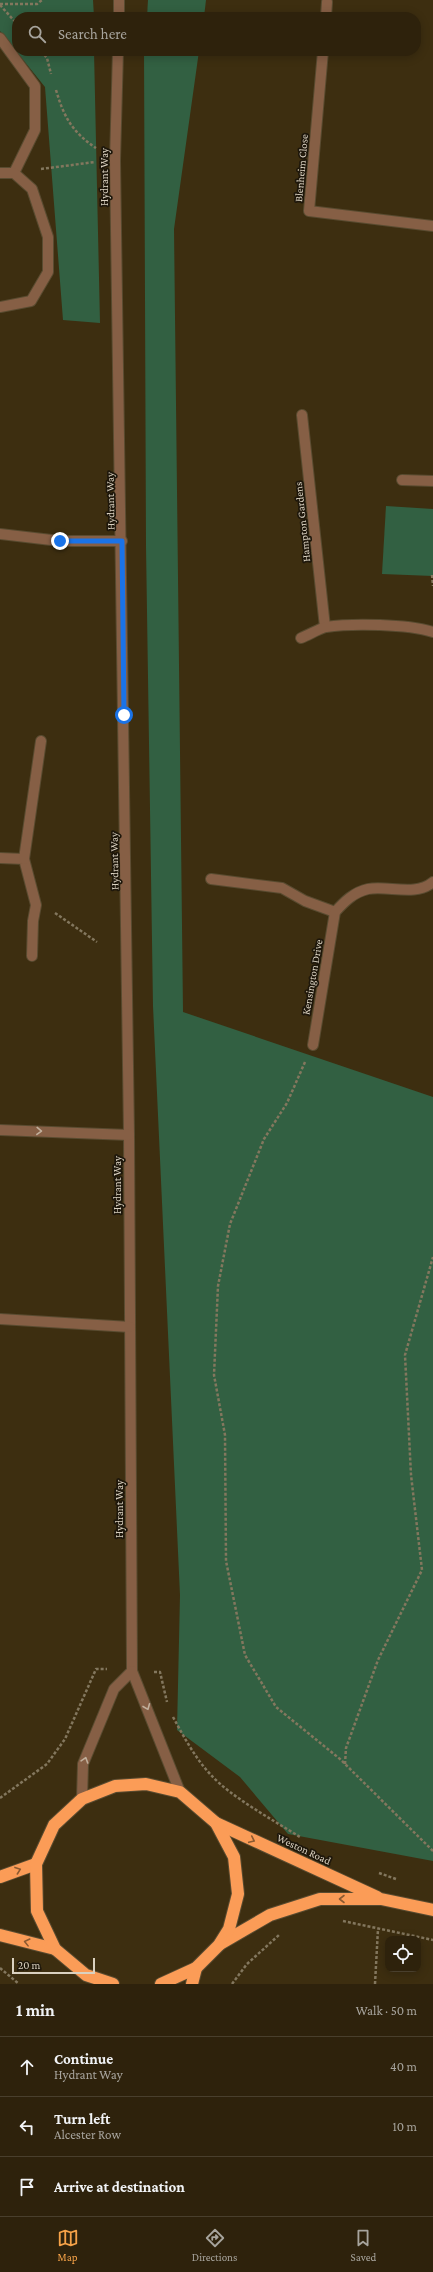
<!DOCTYPE html>
<meta charset="utf-8">
<style>
body{margin:0;font-family:"Crimson Pro",serif;background:#362a15;color:#f1f3f6}
.controls{position:absolute;right:12px;bottom:12px;display:grid;overflow:hidden;border-radius:8px;box-shadow:0 2px 10px #0003}
.controls button{width:36px;height:36px;display:grid;place-items:center;padding:0;border:0;border-bottom:1px solid #493f2d;background:#2e220c;color:#f1f3f6;font:20px sans-serif}
.scale{position:absolute;left:12px;bottom:10px;width:83px;box-sizing:border-box;padding-left:4px;border:2px solid #dad1c0;border-top:0;font-size:11px;line-height:14px;white-space:nowrap;color:#dad1c0;-webkit-text-stroke:3px #1e170b;paint-order:stroke}
.stop{position:absolute;width:12px;height:12px;margin:-9px;border:3px solid #1a73e8;border-radius:50%;background:#fff}
.stop.end{background:#1a73e8;border-color:#fff;box-shadow:0 1px 4px #0008}
.list{margin:0;padding:0;list-style:none}
h2{display:flex;justify-content:space-between;align-items:center;height:52px;margin:0;padding:0 16px;font-size:17px}
h2 small{font-size:13px;font-weight:400;color:#a7a49d}
.list li{display:grid;grid-template-columns:26px 1fr auto;gap:12px;align-items:center;box-sizing:border-box;height:60px;padding:0 16px;border-top:1px solid #493f2d}
.list b{display:block;font-size:15px;white-space:nowrap}
.list p{margin:0;font-size:13px;white-space:nowrap;color:#a7a49d}
.list em{font-size:13px;font-style:normal;color:#a7a49d}
.icon{flex:none;width:22px;height:22px;fill:none;stroke:currentColor;stroke-width:2;stroke-linecap:round;stroke-linejoin:round}
.map{position:relative;flex:none;width:433px;height:1984px;overflow:hidden}
.search{position:absolute;background:#2e220c;box-shadow:0 2px 10px #0003;left:12px;right:12px;top:12px;height:44px;display:flex;align-items:center;gap:10px;box-sizing:border-box;padding:0 14px;border-radius:16px;color:#a7a49d;font-size:15px}
.sheet{height:232px;background:#2e220c}
nav{display:flex;justify-content:space-around;align-items:center;box-sizing:border-box;height:56px;border-top:1px solid #493f2d;background:#2e220c;font-size:11px;color:#a7a49d}
nav a{display:grid;justify-items:center;gap:2px}
nav .on{color:#f6a248}
.map>svg:first-child{display:block}
.green{fill:#326042}
.lines{fill:none;stroke-linecap:round;stroke-linejoin:round}
.minor-casing{stroke:#594b30;stroke-width:12}
.highway-casing{stroke:#594b30;stroke-width:14}
.path{stroke:#83775e;stroke-width:2.5;stroke-dasharray:3 2;stroke-linecap:butt}
.minor{stroke:#865f45;stroke-width:10}
.highway{stroke:#fb9c57;stroke-width:12}
.oneway{stroke:#c1af9b}
.oneway2{stroke:#8c5a31}
.route{stroke:#1a73e8;stroke-width:5}
.labels{text-anchor:middle;stroke-width:3.5;stroke-linejoin:round;paint-order:stroke}
.street-label{font-size:11px;fill:#dad1c0;stroke:#1e170b}
</style>
<div class="map">
<svg width="433" height="1984" viewBox="0 0 433 1984">
<rect width="100%" height="100%" fill="#3d2e10"/>
<g class="green">
<path d="M 0,0 L 93,0 L 94,17 L 17,17 L 17,51 L 94,51 L 100,323 L 63,320 L 45,87 L 0,31 Z"/>
<path d="M 148,0 L 206,0 L 204,17 L 147,17 Z"/>
<path d="M 144,51 L 199,51 L 174,229 L 183,1012 L 433,1097 L 433,1861 L 288,1834 L 240,1777 L 177,1730 L 180,1595 L 153,1006 L 146,546 Z"/>
<path d="M 386,506 L 433,509 L 433,576 L 382,574 Z"/>
</g>
<g class="lines">
<defs>
<g id="minor">
<path d="M 119,17 L 119,0"/>
<path d="M 326,17 L 327,2"/>
<path d="M 0,38 L 35,86 L 35,130 L 14,173"/>
<path d="M 118,51 L 115,160 L 129,1135 L 132,1671 L 180,1792"/>
<path d="M 323,51 L 309,211 L 433,226"/>
<path d="M 0,173 L 14,173 L 32,189 L 48,237 L 48,272 L 31,301 L 0,307"/>
<path d="M 302,415 L 325,627"/>
<path d="M 402,480 L 433,481"/>
<path d="M 0,534 L 60,541 L 122,541"/>
<path d="M 301,638 C 309,635 318,629 326,627 C 352,623 408,624 433,632"/>
<path d="M 0,858 L 24,859 L 36,905 L 33,921 L 32,956"/>
<path d="M 24,859 L 41,741"/>
<path d="M 211,879 L 282,888 L 305,901 L 335,912"/>
<path d="M 313,1045 L 335,912 C 344,902 354,892 368,889 C 388,885 415,897 433,882"/>
<path d="M 0,1130 L 129,1135"/>
<path d="M 0,1319 L 130,1327"/>
<path d="M 82,1799 L 83,1764 L 114,1689 L 132,1671"/>
</g>
<g id="highway">
<path d="M 216,1823 L 377,1897"/>
<path d="M 0,1877 L 36,1864"/>
<path d="M 0,1935 L 55,1949"/>
<path d="M 220,1944 L 270,1915 L 320,1899 L 381,1899 L 433,1910"/>
<path d="M 113,1984 L 86,1975 L 55,1949 L 37,1911 L 36,1864 L 54,1825 L 82,1799 L 115,1786 L 146,1784 L 180,1792 L 216,1823 L 234,1857 L 238,1894 L 229,1929 L 219,1945 L 196,1968 L 161,1984"/>
<path d="M 192,1984 L 196,1968"/>
</g>
</defs>
<use href="#minor" class="minor-casing"/>
<use href="#highway" class="highway-casing"/>
<g class="path">
<path d="M 0,4 L 37,4 L 42,0"/>
<path d="M 0,5 L 17,24"/>
<path d="M 41,51 L 47,58 L 51,74"/>
<path d="M 56,90 C 64,117 72,132 96,148"/>
<path d="M 41,169 L 95,162"/>
<path d="M 432,575 L 433,586"/>
<path d="M 55,913 L 97,942"/>
<path d="M 305,1062 L 287,1103 L 264,1139 L 230,1224 L 218,1286 L 214,1375 L 225,1435 L 226,1561 L 245,1655 L 276,1707 L 340,1759 L 433,1851"/>
<path d="M 154,1672 L 160,1672 L 167,1702"/>
<path d="M 173,1717 C 184,1737 195,1758 211,1775 C 231,1797 273,1820 300,1837"/>
<path d="M 345,1764 L 346,1748 L 378,1660 L 422,1570 L 411,1475 L 405,1355 L 433,1257"/>
<path d="M 0,1798 L 47,1764 L 65,1739 L 96,1669 L 107,1669"/>
<path d="M 379,1873 L 396,1879"/>
<path d="M 343,1921 L 433,1940"/>
<path d="M 0,1968 L 19,1984"/>
<path d="M 232,1984 L 247,1964 L 279,1935"/>
<path d="M 375,1984 L 378,1929"/>
</g>
<use href="#minor" class="minor"/>
<use href="#highway" class="highway"/>
</g>
<defs><path id="oneway-chevron" d="M-2-3.5L2.5 0L-2 3.5" fill="none" stroke-width="1.6" stroke-linecap="round" stroke-linejoin="round"/></defs>
<g class="oneway">
<use href="#oneway-chevron" transform="translate(39 1131) rotate(2)"/>
<use href="#oneway-chevron" transform="translate(147 1707) rotate(68)"/>
<use href="#oneway-chevron" transform="translate(85 1760) rotate(-72)"/>
</g>
<g class="oneway2">
<use href="#oneway-chevron" transform="translate(252 1840) rotate(25)"/>
<use href="#oneway-chevron" transform="translate(18 1870) rotate(-20)"/>
<use href="#oneway-chevron" transform="translate(342 1899) rotate(180)"/>
<use href="#oneway-chevron" transform="translate(27 1942) rotate(-166)"/>
</g>
<g class="lines">
<path class="route" d="M 60,541 L 122,541 L 124,715"/>
</g>
<g class="labels">
<g class="street-label">
<text transform="translate(301 168) rotate(-85)" y="4">Blenheim Close</text>
<text transform="translate(104 177) rotate(-90)" y="4">Hydrant Way</text>
<text transform="translate(110 501) rotate(-91)" y="4">Hydrant Way</text>
<text transform="translate(302 522) rotate(-96)" y="4">Hampton Gardens</text>
<text transform="translate(114 861) rotate(-91)" y="4">Hydrant Way</text>
<text transform="translate(312 977) rotate(-80)" y="4">Kensington Drive</text>
<text transform="translate(117 1185) rotate(-90)" y="4">Hydrant Way</text>
<text transform="translate(119 1509) rotate(-90)" y="4">Hydrant Way</text>
<text transform="translate(304 1849) rotate(25)" y="4">Weston Road</text>
</g>
</g>
</svg>
<div class="controls">
<button><svg class="icon" aria-label="locate" viewBox="0 0 24 24"><circle cx="12" cy="12" r="6"/><path d="M12 2v4M12 18v4M2 12h4M18 12h4"/></svg></button>
</div>
<div class="scale">20 m</div>
<div class="stop" style="left:124px;top:715px"></div>
<div class="stop end" style="left:60px;top:541px"></div>
<div class="search"><svg class="icon" aria-label="search" viewBox="0 0 24 24"><circle cx="10" cy="10" r="6"/><path d="M15 15l6 6"/></svg>Search here</div>
</div>
<section class="sheet">
<h2>1 min<small>Walk · 50 m</small></h2>
<ul class="list">
<li><svg class="icon" aria-label="ahead" viewBox="0 0 24 24"><path d="M12 20V5M6 11l6-6 6 6"/></svg><div><b>Continue</b><p>Hydrant Way</p></div><em>40 m</em></li>
<li><svg class="icon" aria-label="left" viewBox="0 0 24 24"><path d="M17 20v-9H6M10 6l-5 5 5 5"/></svg><div><b>Turn left</b><p>Alcester Row</p></div><em>10 m</em></li>
<li><svg class="icon" aria-label="arrive" viewBox="0 0 24 24"><path d="M6 21V4h12l-3 4 3 4H6"/></svg><div><b>Arrive at destination</b></div></li>
</ul>
</section>
<nav>
<a class="on"><svg class="icon" aria-label="map" viewBox="0 0 24 24"><path d="M3 6l6-2 6 2 6-2v14l-6 2-6-2-6 2zM9 4v14M15 6v14"/></svg>Map</a>
<a><svg class="icon" aria-label="directions" viewBox="0 0 24 24"><path d="M12 3l9 9-9 9-9-9zM9 14v-3h6M13 9l2 2-2 2"/></svg>Directions</a>
<a><svg class="icon" aria-label="saved" viewBox="0 0 24 24"><path d="M7 4h10v16l-5-4-5 4z"/></svg>Saved</a>
</nav>
